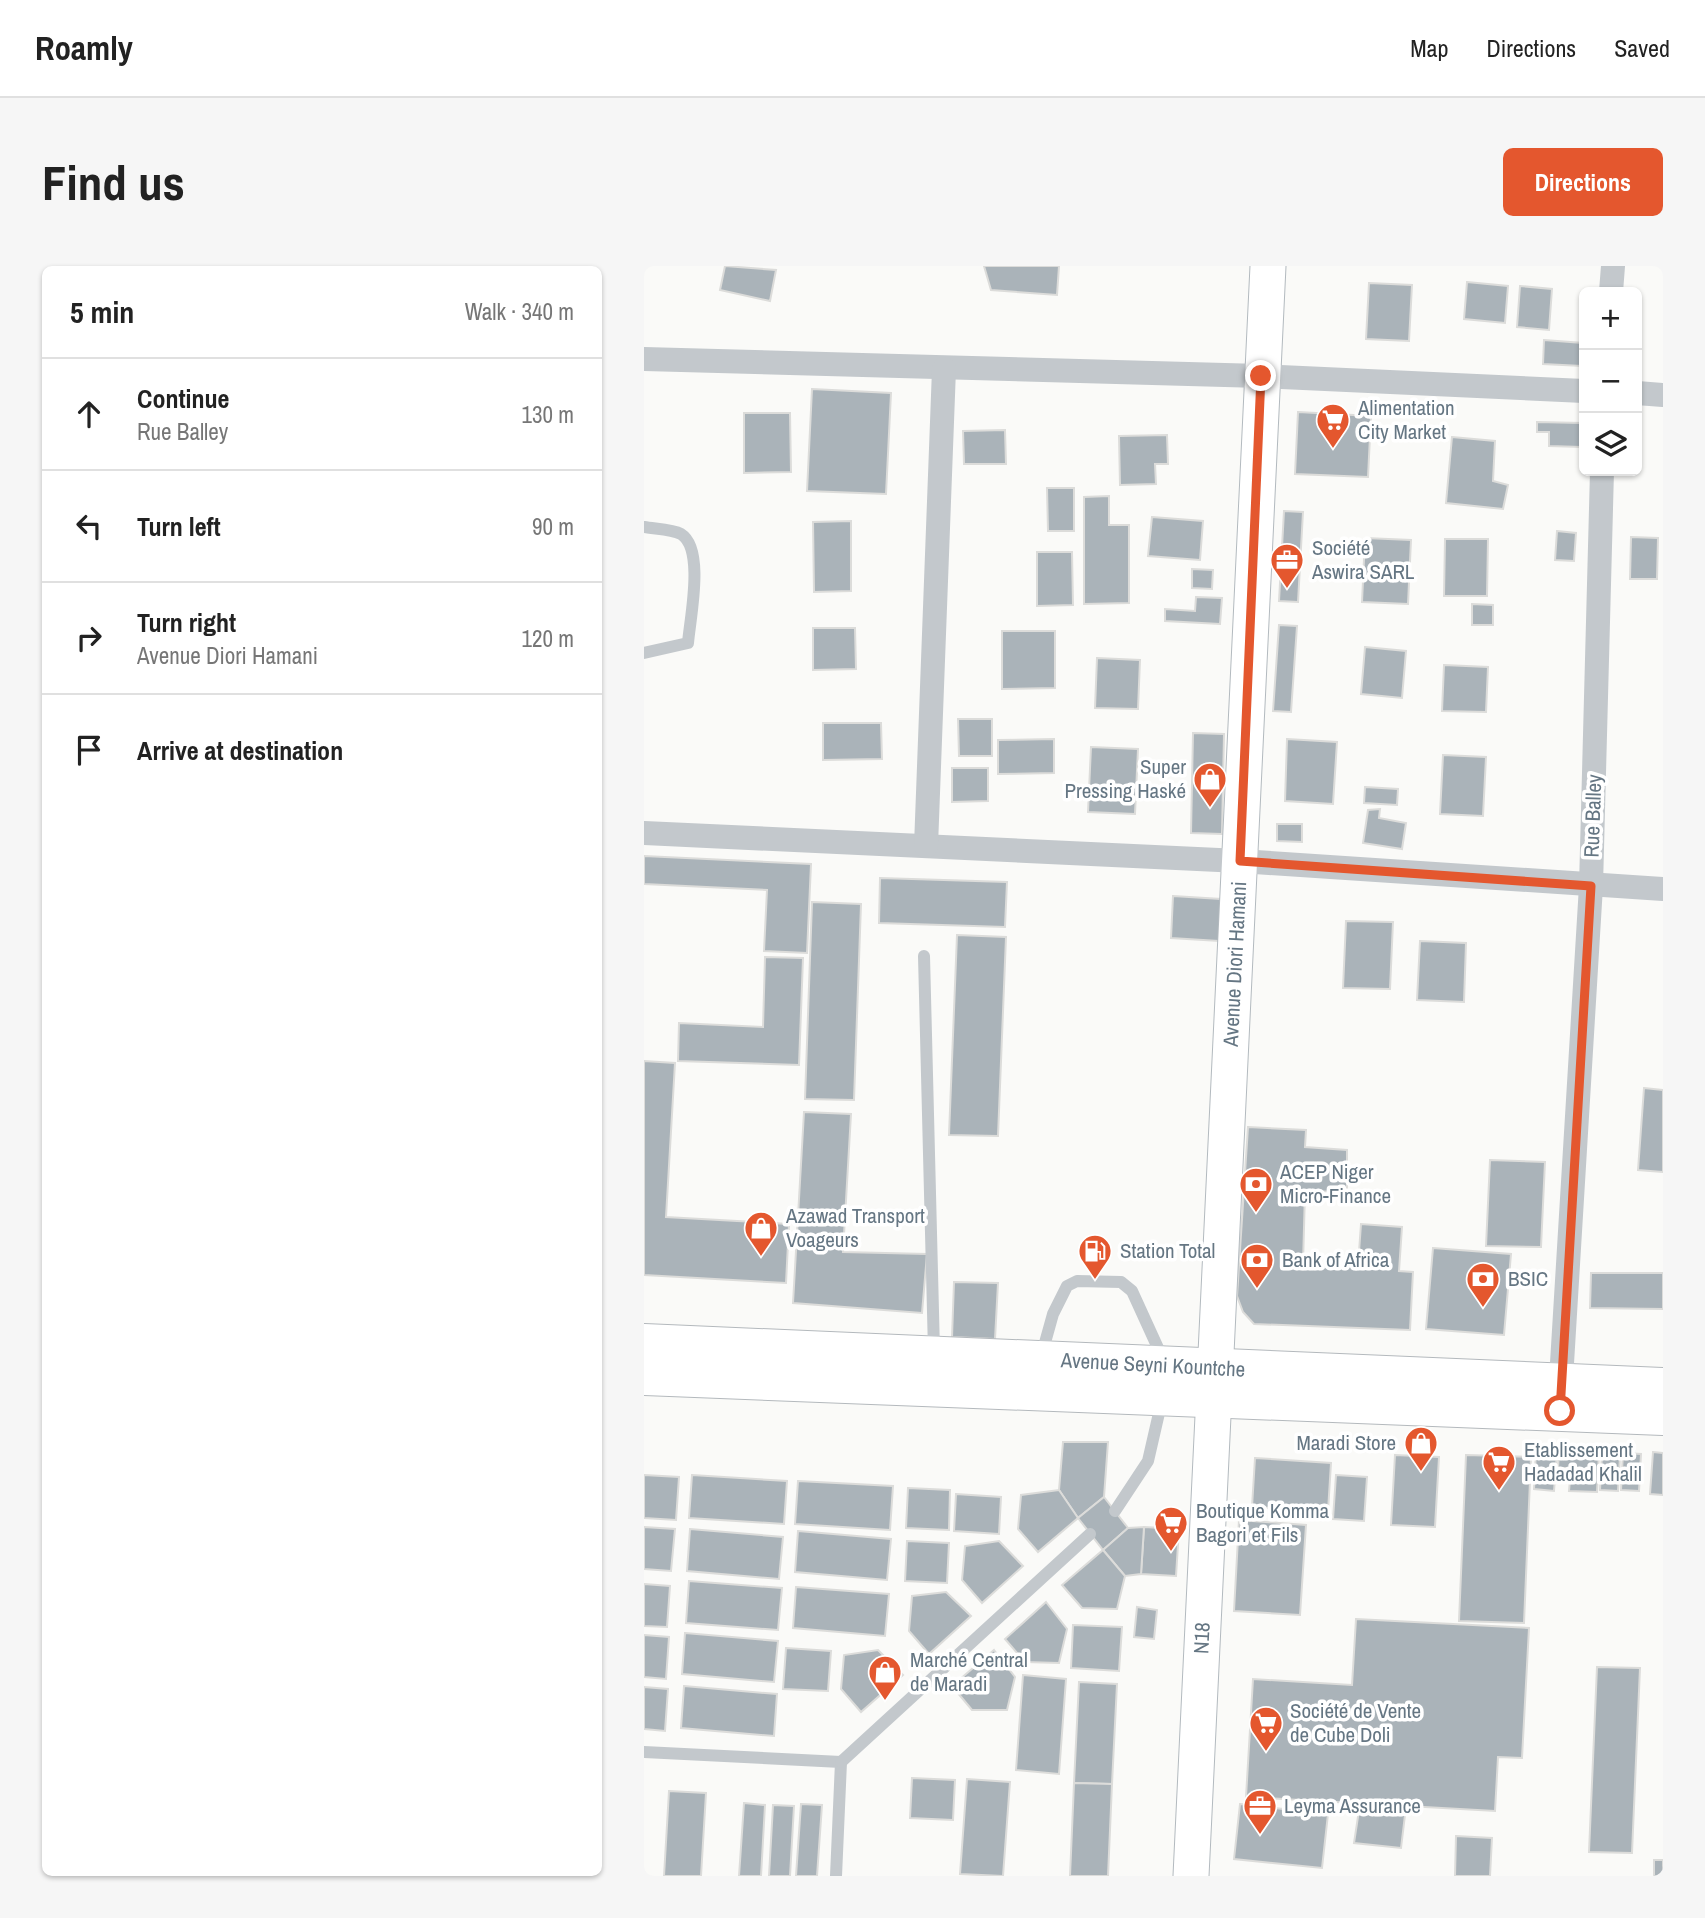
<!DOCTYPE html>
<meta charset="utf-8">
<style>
body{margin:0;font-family:"Archivo Narrow",sans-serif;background:#f6f6f6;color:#222}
.controls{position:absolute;right:21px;top:21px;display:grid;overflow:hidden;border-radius:10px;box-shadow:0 2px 5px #0004}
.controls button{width:63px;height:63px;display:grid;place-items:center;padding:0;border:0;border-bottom:2px solid #e0e0e0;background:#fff;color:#222;font:35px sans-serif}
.stop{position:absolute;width:21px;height:21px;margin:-16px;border:5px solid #e4572e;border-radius:50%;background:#fff}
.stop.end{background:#e4572e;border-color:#fff;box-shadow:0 2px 7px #0008}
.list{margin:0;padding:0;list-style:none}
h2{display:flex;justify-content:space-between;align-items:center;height:91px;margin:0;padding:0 28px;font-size:30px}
h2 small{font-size:23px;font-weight:400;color:#767676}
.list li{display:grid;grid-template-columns:46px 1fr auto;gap:21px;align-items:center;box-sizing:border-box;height:112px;padding:0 28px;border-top:2px solid #e0e0e0}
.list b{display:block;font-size:26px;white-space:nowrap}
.list p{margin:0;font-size:23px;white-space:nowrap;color:#767676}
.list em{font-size:23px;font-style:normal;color:#767676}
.icon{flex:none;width:38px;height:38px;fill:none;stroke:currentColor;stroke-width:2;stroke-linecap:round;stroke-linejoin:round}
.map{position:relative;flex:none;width:1019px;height:1610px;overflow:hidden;border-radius:10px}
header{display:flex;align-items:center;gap:42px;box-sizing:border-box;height:98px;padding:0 35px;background:#fff;border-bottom:2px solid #e0e0e0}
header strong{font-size:33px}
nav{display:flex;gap:38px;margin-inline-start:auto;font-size:24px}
.intro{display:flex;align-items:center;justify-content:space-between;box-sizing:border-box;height:168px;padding:0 42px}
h1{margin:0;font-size:49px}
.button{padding:18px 32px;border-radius:10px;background:#e4572e;color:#fff;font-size:24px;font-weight:700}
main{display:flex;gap:42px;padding:0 42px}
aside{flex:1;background:#fff;border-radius:10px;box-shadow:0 2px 5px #0004}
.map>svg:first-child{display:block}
.building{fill:#aab3b9;stroke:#dcdcda;stroke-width:2}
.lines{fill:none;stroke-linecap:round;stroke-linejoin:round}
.secondary-casing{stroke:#b3babf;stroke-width:37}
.trunk-casing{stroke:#b4b9bd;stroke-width:40}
.service{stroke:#c3c8cc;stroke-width:12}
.minor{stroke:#c3c8cc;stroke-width:24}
.secondary{stroke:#fff;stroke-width:35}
.trunk{stroke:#fff;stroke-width:38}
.route{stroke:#e4572e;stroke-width:9}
.labels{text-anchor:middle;stroke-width:7;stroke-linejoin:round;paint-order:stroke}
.poi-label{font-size:21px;fill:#657683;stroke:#fff;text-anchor:start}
.street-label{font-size:21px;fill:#657683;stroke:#fff}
</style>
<header>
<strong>Roamly</strong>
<nav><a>Map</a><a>Directions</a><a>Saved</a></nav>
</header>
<div class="intro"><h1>Find us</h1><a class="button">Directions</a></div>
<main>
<aside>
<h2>5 min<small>Walk · 340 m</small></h2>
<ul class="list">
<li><svg class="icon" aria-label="ahead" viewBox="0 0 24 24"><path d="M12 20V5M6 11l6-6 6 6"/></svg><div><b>Continue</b><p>Rue Balley</p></div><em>130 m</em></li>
<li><svg class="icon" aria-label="left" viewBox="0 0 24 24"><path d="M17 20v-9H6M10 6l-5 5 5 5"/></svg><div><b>Turn left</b></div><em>90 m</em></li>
<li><svg class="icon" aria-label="right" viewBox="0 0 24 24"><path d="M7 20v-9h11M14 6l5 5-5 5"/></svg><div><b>Turn right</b><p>Avenue Diori Hamani</p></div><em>120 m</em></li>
<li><svg class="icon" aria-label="arrive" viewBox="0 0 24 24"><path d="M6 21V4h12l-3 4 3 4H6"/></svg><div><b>Arrive at destination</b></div></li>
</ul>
</aside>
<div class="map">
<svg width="1019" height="1610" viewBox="0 0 1019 1610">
<rect width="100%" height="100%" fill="#fafaf8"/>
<g class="building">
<path d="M 81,0 L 132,4 L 126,35 L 76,24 Z"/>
<path d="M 340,0 L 415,0 L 413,29 L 347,24 Z"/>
<path d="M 823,16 L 864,20 L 861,57 L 820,53 Z"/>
<path d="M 725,17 L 768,19 L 765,75 L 722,73 Z"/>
<path d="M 876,20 L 908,23 L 905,64 L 873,61 Z"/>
<path d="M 900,74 L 939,77 L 938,100 L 899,98 Z"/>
<path d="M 168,123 L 247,127 L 242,228 L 163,225 Z"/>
<path d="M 654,146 L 727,150 L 724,211 L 651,208 Z"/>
<path d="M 100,147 L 146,147 L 147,206 L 100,207 Z"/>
<path d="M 893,156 L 938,157 L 938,181 L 905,180 L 905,166 L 893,166 Z"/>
<path d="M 361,164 L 362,198 L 320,198 L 319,165 Z"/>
<path d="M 523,169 L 524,198 L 511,198 L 512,218 L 476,219 L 475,170 Z"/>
<path d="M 808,171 L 851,175 L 849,215 L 864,219 L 859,243 L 802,237 Z"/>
<path d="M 403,222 L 430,222 L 430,265 L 404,265 Z"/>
<path d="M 465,230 L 465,259 L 485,259 L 485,337 L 440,338 L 440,231 Z"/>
<path d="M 640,245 L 659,246 L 654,336 L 635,335 Z"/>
<path d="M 508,251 L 559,255 L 556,294 L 504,290 Z"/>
<path d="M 207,255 L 207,325 L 170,326 L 169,256 Z"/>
<path d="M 913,265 L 932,267 L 930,295 L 911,294 Z"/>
<path d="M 987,271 L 1014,272 L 1013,313 L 986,313 Z"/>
<path d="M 721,272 L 767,274 L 764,338 L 718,336 Z"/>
<path d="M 801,273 L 844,273 L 843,330 L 800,330 Z"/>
<path d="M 393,286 L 428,286 L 429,339 L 393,340 Z"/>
<path d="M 548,303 L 569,304 L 568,323 L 548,322 Z"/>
<path d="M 552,331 L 578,332 L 576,358 L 521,355 L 521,343 L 551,345 Z"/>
<path d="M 828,338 L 849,339 L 849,359 L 828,359 Z"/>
<path d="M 635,359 L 653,360 L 647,446 L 629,445 Z"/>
<path d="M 169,362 L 211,362 L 212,403 L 169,404 Z"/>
<path d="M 358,365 L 411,365 L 411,422 L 358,423 Z"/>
<path d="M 721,381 L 762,385 L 758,432 L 717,428 Z"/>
<path d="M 453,392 L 496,394 L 494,443 L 451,442 Z"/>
<path d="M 800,399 L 844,401 L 842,446 L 798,445 Z"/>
<path d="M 314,453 L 348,453 L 348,490 L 315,490 Z"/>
<path d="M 179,457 L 237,457 L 238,493 L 179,494 Z"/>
<path d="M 549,467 L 580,468 L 578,568 L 547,567 Z"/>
<path d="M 410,473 L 410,507 L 354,508 L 354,474 Z"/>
<path d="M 643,473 L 693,476 L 689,538 L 641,535 Z"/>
<path d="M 447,481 L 494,483 L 491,548 L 444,546 Z"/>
<path d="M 799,489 L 842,491 L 839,550 L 796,548 Z"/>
<path d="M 308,502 L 344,502 L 344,535 L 308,536 Z"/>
<path d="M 721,521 L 754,523 L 753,539 L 720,537 Z"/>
<path d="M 736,543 L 735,552 L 762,557 L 758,583 L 719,577 L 724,544 Z"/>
<path d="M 633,558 L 658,558 L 658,576 L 633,575 Z"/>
<path d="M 0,590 L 167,598 L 163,687 L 120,685 L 123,624 L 0,618 Z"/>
<path d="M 236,612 L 363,616 L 361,661 L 235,657 Z"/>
<path d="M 529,630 L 577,633 L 575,675 L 527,672 Z"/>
<path d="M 168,636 L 217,638 L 210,834 L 161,833 Z"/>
<path d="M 702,655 L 749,656 L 746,723 L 699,722 Z"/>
<path d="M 313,669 L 362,671 L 354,870 L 305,869 Z"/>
<path d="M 776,675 L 822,677 L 820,736 L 773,734 Z"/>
<path d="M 121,691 L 159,692 L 155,799 L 34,795 L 35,757 L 119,761 Z"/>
<path d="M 0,795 L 31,797 L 22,951 L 145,958 L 142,1017 L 0,1009 Z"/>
<path d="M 1000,822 L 1019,824 L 1019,906 L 994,904 Z"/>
<path d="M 160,846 L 207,848 L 199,986 L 283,988 L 278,1047 L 149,1037 Z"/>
<path d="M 604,861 L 662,864 L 661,881 L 703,884 L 703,925 L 661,926 L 659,998 L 714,1000 L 717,958 L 758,961 L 755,1005 L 769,1006 L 766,1064 L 610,1058 L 599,1046 L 593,1030 Z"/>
<path d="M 846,894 L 901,896 L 897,981 L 842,980 Z"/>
<path d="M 789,982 L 867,988 L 860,1069 L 782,1063 Z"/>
<path d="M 947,1007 L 1019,1007 L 1019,1043 L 946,1042 Z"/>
<path d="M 310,1016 L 354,1017 L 351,1073 L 308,1071 Z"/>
<path d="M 419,1176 L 464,1176 L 460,1231 L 434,1252 L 415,1224 Z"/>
<path d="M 892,1185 L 913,1187 L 910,1225 L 890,1223 Z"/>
<path d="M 915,1185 L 955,1187 L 953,1226 L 925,1225 L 927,1202 L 914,1202 Z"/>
<path d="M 1009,1186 L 1019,1187 L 1019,1229 L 1006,1228 Z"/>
<path d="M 979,1187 L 997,1188 L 995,1225 L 977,1224 Z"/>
<path d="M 751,1189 L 795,1191 L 791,1261 L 747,1259 Z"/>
<path d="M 822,1189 L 887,1191 L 880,1357 L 815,1355 Z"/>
<path d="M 958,1189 L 976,1190 L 974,1225 L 956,1224 Z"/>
<path d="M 611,1192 L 687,1197 L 684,1245 L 608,1241 Z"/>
<path d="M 0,1209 L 35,1211 L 32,1254 L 0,1252 Z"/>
<path d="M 48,1209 L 143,1215 L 140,1258 L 45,1252 Z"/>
<path d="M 692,1209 L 723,1211 L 720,1255 L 689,1253 Z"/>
<path d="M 154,1215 L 249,1220 L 246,1264 L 151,1258 Z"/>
<path d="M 264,1222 L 306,1224 L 305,1264 L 262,1262 Z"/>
<path d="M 415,1224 L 434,1252 L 394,1286 L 374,1263 L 377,1229 Z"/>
<path d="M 312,1228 L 357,1231 L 355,1268 L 310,1265 Z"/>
<path d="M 460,1231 L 484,1262 L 459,1284 L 434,1252 Z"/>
<path d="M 595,1254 L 662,1259 L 656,1349 L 590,1345 Z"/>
<path d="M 0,1261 L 31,1263 L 27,1305 L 0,1303 Z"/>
<path d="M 500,1261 L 535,1263 L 532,1310 L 497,1308 Z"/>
<path d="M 500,1261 L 497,1308 L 481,1310 L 459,1284 L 484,1262 Z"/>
<path d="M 46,1263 L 139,1271 L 135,1313 L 43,1305 Z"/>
<path d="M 154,1265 L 247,1273 L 243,1314 L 151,1306 Z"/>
<path d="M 263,1275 L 305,1277 L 303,1317 L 261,1315 Z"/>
<path d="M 355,1275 L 379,1300 L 338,1337 L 318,1314 L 321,1280 Z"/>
<path d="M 459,1284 L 481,1310 L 473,1343 L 438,1342 L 418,1319 Z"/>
<path d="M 45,1315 L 138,1322 L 134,1364 L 42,1357 Z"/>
<path d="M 0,1318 L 26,1320 L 23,1361 L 0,1360 Z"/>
<path d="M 152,1321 L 245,1328 L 241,1370 L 149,1362 Z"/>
<path d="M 302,1326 L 327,1350 L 285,1388 L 265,1365 L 268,1330 Z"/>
<path d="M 402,1336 L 423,1363 L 415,1397 L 381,1396 L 361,1373 Z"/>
<path d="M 493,1341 L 513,1344 L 510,1373 L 490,1371 Z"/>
<path d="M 712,1353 L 885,1362 L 878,1492 L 854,1491 L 851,1545 L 602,1531 L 609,1413 L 708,1419 Z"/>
<path d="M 429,1359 L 478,1361 L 475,1405 L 427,1402 Z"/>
<path d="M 41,1367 L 134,1375 L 130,1416 L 38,1408 Z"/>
<path d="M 0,1369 L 25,1371 L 22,1413 L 0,1411 Z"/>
<path d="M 142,1382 L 187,1385 L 184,1425 L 139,1423 Z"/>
<path d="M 234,1384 L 259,1409 L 217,1446 L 197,1423 L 200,1389 Z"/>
<path d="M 350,1384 L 371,1411 L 363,1444 L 328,1444 L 308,1420 Z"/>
<path d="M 953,1401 L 996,1402 L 988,1587 L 945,1586 Z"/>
<path d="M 379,1409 L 422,1413 L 415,1508 L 372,1504 Z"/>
<path d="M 435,1416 L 473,1418 L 468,1518 L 430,1517 Z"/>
<path d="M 40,1420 L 133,1428 L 130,1470 L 37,1462 Z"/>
<path d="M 0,1421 L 24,1423 L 21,1465 L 0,1463 Z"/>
<path d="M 268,1512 L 311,1514 L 309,1554 L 266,1552 Z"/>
<path d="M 323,1513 L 366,1516 L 359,1610 L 316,1608 Z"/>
<path d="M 430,1517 L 468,1518 L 464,1610 L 426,1610 Z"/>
<path d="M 25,1525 L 62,1527 L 57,1610 L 20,1610 Z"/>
<path d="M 100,1537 L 121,1539 L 117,1610 L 95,1610 Z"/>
<path d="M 157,1538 L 178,1539 L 173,1610 L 152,1610 Z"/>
<path d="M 596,1538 L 684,1548 L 678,1602 L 590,1593 Z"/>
<path d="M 129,1539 L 150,1540 L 146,1610 L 125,1610 Z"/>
<path d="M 715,1544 L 761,1549 L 757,1582 L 710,1577 Z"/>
<path d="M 812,1570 L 848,1572 L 846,1610 L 811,1610 Z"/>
<rect x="1010" y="1594" width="9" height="16"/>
</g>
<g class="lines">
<defs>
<path id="secondary" d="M 547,1610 L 624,0"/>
<g id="trunk">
<path d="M 0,1077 L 1019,1121"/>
<path d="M 0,1110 L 1019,1150"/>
</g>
</defs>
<use href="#secondary" class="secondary-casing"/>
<use href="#trunk" class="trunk-casing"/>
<g class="service">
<path d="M 0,261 C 11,263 28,263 37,268 C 61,283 46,352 44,377 L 0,387"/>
<path d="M 280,690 L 290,1085"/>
<path d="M 397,1091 L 409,1048 L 423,1020 L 433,1015 L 477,1016 L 488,1025 L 519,1093"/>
<path d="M 471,1245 L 504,1195 L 518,1134"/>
<path d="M 0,1486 L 197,1496 L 192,1610"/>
<path d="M 197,1496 L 446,1268"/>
</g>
<g class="minor">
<path d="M 967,26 L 969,0"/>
<path d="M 0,93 L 617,110 L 940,125"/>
<path d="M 993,127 L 1019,129"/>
<path d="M 0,567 L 596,595 L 1019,623"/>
<path d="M 282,580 L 300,103"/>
<path d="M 916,1130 L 947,620 L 958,205"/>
</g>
<use href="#secondary" class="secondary"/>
<use href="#trunk" class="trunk"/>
</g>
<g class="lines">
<path class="route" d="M 617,110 L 596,595 L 947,620 L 916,1145"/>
</g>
<defs>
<symbol id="supermarket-pin" viewBox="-11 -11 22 30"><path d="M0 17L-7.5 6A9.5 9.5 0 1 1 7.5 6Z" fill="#e4572e" stroke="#fff"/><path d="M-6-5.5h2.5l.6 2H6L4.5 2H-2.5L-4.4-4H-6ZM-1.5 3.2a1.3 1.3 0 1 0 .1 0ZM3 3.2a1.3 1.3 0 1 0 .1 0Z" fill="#fff"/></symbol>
<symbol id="office-pin" viewBox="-11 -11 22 30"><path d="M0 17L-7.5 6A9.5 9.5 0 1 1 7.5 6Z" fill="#e4572e" stroke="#fff"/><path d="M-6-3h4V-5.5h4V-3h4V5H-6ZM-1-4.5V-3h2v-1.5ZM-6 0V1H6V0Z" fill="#fff"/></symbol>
<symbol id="shop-pin" viewBox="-11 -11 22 30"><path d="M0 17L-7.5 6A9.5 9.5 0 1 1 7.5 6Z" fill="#e4572e" stroke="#fff"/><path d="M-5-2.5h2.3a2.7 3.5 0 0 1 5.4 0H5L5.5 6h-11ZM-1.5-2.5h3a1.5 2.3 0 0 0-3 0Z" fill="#fff"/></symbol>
<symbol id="bank-pin" viewBox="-11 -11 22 30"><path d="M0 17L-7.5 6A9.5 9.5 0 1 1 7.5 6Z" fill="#e4572e" stroke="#fff"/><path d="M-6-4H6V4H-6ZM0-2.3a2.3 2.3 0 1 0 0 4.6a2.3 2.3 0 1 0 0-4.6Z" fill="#fff"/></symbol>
<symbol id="fuel-pin" viewBox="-11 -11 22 30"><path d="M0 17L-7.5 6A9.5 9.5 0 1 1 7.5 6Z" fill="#e4572e" stroke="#fff"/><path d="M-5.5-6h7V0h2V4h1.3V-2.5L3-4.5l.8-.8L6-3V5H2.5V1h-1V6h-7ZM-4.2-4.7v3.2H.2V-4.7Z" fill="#fff"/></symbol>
</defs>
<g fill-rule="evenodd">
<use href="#supermarket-pin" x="670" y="135" width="38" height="52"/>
<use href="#office-pin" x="624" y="275" width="38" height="52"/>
<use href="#shop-pin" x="547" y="494" width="38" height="52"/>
<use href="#bank-pin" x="593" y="899" width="38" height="52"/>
<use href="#shop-pin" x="98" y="943" width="38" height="52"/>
<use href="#fuel-pin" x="432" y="966" width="38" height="52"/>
<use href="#bank-pin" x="594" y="975" width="38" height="52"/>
<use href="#bank-pin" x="820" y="994" width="38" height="52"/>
<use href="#shop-pin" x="758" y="1158" width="38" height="52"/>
<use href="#supermarket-pin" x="836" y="1177" width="38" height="52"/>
<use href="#supermarket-pin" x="508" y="1238" width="38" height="52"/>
<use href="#shop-pin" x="222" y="1387" width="38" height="52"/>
<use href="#supermarket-pin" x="603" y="1438" width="38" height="52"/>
<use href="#office-pin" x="597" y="1521" width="38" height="52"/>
</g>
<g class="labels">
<g class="poi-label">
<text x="714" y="149">Alimentation<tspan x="714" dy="24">City Market</tspan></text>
<text x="668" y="289">Société<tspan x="668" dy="24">Aswira SARL</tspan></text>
<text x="542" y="508" text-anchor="end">Super<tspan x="542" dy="24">Pressing Haské</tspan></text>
<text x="636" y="913">ACEP Niger<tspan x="636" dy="24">Micro-Finance</tspan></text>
<text x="142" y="957">Azawad Transport<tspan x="142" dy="24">Voageurs</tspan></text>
<text x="476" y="992">Station Total</text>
<text x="638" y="1001">Bank of Africa</text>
<text x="864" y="1020">BSIC</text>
<text x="752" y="1184" text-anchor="end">Maradi Store</text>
<text x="880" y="1191">Etablissement<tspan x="880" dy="24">Hadadad Khalil</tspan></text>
<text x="552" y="1252">Boutique Komma<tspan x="552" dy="24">Bagori et Fils</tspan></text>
<text x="266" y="1401">Marché Central<tspan x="266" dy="24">de Maradi</tspan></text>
<text x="646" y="1452">Société de Vente<tspan x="646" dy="24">de Cube Doli</tspan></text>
<text x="640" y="1547">Leyma Assurance</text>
</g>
<g class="street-label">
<text transform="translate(949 550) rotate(-88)" y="7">Rue Balley</text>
<text transform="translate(591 698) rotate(-87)" y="7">Avenue Diori Hamani</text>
<text transform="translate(509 1099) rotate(3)" y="7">Avenue Seyni Kountche</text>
<text transform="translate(558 1372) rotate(-87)" y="7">N18</text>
</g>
</g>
</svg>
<div class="controls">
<button>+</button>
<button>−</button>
<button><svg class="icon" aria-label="layers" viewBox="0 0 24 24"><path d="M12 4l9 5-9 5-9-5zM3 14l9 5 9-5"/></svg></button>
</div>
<div class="stop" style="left:916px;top:1145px"></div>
<div class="stop end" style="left:617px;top:110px"></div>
</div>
</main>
